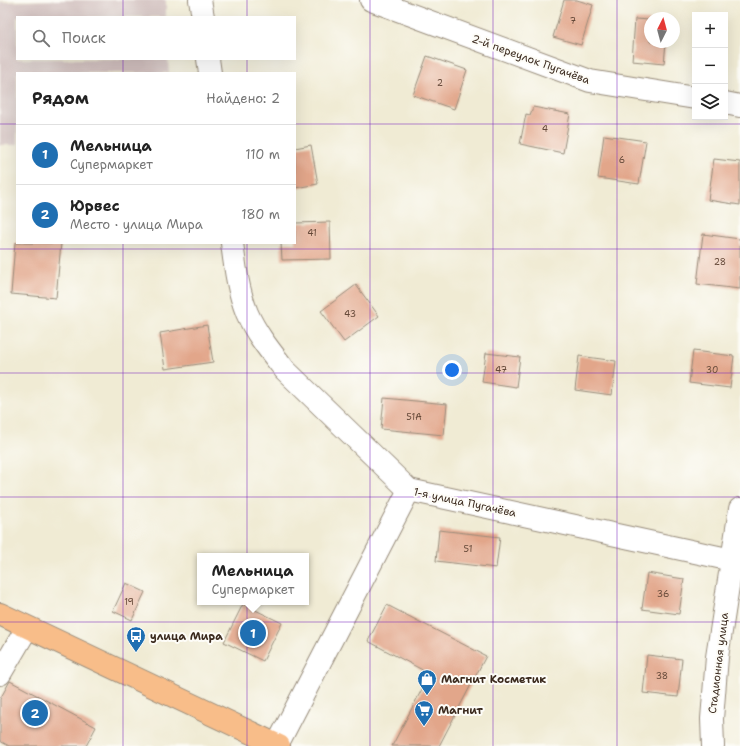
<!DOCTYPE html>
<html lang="ru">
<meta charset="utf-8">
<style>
body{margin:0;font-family:"Shantell Sans",sans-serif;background:#f2f2f2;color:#222}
.controls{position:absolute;right:12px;top:12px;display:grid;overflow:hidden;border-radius:0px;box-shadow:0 4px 16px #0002}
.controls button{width:36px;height:36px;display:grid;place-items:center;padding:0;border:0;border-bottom:1px solid #e0e0e0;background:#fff;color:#222;font:20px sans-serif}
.compass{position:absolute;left:644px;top:12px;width:36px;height:36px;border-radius:50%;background:#fff;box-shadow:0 4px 16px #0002;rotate:6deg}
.you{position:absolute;left:452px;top:370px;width:14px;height:14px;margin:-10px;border:3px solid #fff;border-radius:50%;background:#1a73e8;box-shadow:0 0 0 6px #1a73e833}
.badge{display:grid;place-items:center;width:26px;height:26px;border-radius:50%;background:#1f6fb2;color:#fff;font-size:13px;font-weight:700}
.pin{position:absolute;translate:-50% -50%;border:2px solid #fff;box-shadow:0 1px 4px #0006}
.popup{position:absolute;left:197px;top:553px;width:112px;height:52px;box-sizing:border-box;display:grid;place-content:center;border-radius:0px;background:#fff;filter:drop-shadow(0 1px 3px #0005);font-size:13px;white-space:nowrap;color:#767676}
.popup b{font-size:15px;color:#222}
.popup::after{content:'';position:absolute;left:50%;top:100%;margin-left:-8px;border:8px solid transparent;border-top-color:#fff}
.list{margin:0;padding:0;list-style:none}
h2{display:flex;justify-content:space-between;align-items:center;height:52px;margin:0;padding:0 16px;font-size:17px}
h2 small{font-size:13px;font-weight:400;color:#767676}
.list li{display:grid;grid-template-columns:26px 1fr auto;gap:12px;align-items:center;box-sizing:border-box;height:60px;padding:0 16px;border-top:1px solid #e0e0e0}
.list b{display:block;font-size:15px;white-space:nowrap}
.list p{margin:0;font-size:13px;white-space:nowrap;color:#767676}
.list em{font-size:13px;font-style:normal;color:#767676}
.icon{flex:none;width:22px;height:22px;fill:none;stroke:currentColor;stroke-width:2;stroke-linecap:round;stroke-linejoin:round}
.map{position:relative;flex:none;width:740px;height:746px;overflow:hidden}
.search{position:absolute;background:#fff;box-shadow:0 4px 16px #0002;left:16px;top:16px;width:280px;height:44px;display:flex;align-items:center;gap:10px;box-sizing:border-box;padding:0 14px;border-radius:0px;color:#767676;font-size:15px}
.panel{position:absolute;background:#fff;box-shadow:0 4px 16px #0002;left:16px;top:72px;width:280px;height:172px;border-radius:0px}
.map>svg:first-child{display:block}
.industrial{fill:#d1bfbe}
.building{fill:#e2a68a}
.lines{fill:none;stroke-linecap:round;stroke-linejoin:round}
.minor-casing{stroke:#968a79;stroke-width:24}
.major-casing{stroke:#968a79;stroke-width:24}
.minor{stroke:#fff;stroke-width:22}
.major{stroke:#f8bd89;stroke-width:22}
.grid{fill:none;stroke:#7b2cbf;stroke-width:1;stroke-opacity:0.55}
.labels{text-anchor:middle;stroke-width:4;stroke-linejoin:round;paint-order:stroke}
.number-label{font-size:9px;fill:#654939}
.street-label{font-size:11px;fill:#3b2a1e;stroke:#fdfcf7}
.poi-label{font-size:11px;font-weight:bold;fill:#3b2a1e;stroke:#fdfcf7;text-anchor:start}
</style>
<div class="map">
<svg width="740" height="746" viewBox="0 0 740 746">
<rect width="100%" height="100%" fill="#fdfcf7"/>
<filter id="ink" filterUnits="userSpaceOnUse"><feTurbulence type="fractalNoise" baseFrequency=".025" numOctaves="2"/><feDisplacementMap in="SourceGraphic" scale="8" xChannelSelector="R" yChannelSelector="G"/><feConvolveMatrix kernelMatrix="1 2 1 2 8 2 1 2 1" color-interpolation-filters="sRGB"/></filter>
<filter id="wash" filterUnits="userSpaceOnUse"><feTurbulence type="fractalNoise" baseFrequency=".012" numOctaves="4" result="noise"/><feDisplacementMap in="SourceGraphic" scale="16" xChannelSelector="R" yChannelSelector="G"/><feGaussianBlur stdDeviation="0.9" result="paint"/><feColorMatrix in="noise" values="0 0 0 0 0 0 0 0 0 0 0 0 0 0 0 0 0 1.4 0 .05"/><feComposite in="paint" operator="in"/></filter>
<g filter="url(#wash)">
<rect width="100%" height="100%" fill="#f0ebd4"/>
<path class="industrial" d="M 57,0 L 166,0 L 166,17 L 17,17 L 17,59 L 168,59 L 169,73 L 17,73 L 17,145 L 0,145 L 0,2 Z"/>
<g id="blocks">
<g class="building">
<path d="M 564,0 L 577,0 L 593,5 L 581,45 L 553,37 Z"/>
<path d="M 635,19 L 650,20 L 650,42 L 666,42 L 664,64 L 632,61 Z"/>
<path d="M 427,56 L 467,70 L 454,109 L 413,95 Z"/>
<path d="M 533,107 L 570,114 L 563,153 L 520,144 L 526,114 L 530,115 Z"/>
<path d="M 604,135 L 646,141 L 639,184 L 598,178 Z"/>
<path d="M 311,145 L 318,184 L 295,188 L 295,148 Z"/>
<path d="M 714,159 L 740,162 L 740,205 L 708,200 Z"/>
<path d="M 330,222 L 331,259 L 282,260 L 281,243 L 295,243 L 295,223 Z"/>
<path d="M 703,234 L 740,239 L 740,289 L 697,284 Z"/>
<path d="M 15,243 L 61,243 L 56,298 L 11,294 Z"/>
<path d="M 356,285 L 379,316 L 344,342 L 321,311 Z"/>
<path d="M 207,325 L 213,362 L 165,369 L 160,333 Z"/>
<path d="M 693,351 L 734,356 L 730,388 L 689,383 Z"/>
<path d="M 486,353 L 520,357 L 516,387 L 482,382 Z"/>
<path d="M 579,356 L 616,361 L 612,395 L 575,390 Z"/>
<path d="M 384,398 L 447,404 L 444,435 L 381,429 Z"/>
<path d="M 439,530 L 500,537 L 496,568 L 436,561 Z"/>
<path d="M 647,573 L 684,579 L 679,614 L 642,609 Z"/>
<path d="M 126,583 L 145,592 L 132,620 L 113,611 Z"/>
<path d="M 243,604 L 282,623 L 263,661 L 224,642 Z"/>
<path d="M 387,605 L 486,656 L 439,746 L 392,746 L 430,674 L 368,641 Z"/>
<path d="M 647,655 L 682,659 L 678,697 L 643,693 Z"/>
<path d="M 10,681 L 96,727 L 86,746 L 9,746 L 0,741 L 0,699 Z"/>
</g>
</g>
</g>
<g filter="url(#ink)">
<use href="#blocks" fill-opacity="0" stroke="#968a79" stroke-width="1"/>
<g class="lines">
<defs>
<g id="minor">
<path d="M 200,0 L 203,17"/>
<path d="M 371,0 L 590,81 L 695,98"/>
<path d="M 208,59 L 210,73"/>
<path d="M 725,103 L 740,106"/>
<path d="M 232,243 C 235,266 238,291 247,313 C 256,334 271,352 285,370 L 409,490 L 732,560"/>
<path d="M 0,674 L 27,628"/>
<path d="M 277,745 L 409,490"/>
<path d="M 713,746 L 712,719 L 717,657 L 740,509"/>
</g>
<path id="major" d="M 0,614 L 279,746"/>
</defs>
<use href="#minor" class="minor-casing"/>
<use href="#major" class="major-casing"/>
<use href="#minor" class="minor"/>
<use href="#major" class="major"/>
</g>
</g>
<path class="grid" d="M 123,0 L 123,17M 247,0 L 247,17M 370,0 L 370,746M 493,0 L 493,746M 617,0 L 617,746M 123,59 L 123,73M 247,59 L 247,73M 0,124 L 17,124M 295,124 L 740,124M 123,243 L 123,746M 247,243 L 247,746M 0,249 L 740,249M 0,373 L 740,373M 0,497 L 740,497M 0,622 L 740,622"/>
<defs>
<symbol id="bus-pin" viewBox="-11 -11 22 30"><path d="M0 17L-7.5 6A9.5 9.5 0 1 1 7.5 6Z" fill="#1f6fb2" stroke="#fdfcf7"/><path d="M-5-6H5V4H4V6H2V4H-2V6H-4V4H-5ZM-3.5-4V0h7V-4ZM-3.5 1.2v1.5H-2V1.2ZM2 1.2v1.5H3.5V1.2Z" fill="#fff"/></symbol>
<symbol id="shop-pin" viewBox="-11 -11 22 30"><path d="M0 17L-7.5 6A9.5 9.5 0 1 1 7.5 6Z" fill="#1f6fb2" stroke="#fdfcf7"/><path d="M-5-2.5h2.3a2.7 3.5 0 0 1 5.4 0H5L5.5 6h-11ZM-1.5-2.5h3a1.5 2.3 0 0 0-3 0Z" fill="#fff"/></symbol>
<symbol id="supermarket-pin" viewBox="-11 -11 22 30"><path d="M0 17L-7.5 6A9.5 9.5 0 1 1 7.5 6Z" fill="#1f6fb2" stroke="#fdfcf7"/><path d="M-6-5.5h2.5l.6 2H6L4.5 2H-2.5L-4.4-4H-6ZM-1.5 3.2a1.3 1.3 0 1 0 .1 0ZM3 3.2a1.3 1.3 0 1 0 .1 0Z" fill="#fff"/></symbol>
</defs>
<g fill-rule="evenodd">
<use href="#bus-pin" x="125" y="625" width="22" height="30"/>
<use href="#shop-pin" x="416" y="668" width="22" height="30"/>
<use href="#supermarket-pin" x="413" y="699" width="22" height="30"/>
</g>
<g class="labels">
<g class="number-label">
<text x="573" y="24">7</text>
<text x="440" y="86">2</text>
<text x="545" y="132">4</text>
<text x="622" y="163">6</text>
<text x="312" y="236">41</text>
<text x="720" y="265">28</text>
<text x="350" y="317">43</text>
<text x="501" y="373">47</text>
<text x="712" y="373">30</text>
<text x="414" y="420">51А</text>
<text x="468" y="552">51</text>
<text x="663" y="597">36</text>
<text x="129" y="605">19</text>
<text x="662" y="679">38</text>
</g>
<g class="street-label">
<text transform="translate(531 59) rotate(20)" y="4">2-й переулок Пугачёва</text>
<text transform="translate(465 502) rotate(12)" y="4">1-я улица Пугачёва</text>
<text transform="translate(718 663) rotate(-83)" y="4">Стадионная улица</text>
</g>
<g class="poi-label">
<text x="150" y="640">улица Мира</text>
<text x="441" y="683">Магнит Косметик</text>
<text x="438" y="714">Магнит</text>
</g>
</g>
</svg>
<div class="controls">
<button>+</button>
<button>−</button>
<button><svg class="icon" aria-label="layers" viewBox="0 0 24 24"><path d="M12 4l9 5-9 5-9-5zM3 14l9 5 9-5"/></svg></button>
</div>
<svg class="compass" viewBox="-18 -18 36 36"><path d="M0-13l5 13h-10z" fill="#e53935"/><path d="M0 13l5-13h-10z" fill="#767676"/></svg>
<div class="you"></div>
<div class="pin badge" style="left:253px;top:633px">1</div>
<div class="popup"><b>Мельница</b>Супермаркет</div>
<div class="pin badge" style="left:35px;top:713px">2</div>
<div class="search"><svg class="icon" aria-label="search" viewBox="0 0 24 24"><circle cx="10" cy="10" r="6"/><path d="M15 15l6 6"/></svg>Поиск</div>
<section class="panel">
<h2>Рядом<small>Найдено: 2</small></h2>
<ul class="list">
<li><span class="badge">1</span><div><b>Мельница</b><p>Супермаркет</p></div><em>110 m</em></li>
<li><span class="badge">2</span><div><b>Юрвес</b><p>Место · улица Мира</p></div><em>180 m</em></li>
</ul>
</section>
</div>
